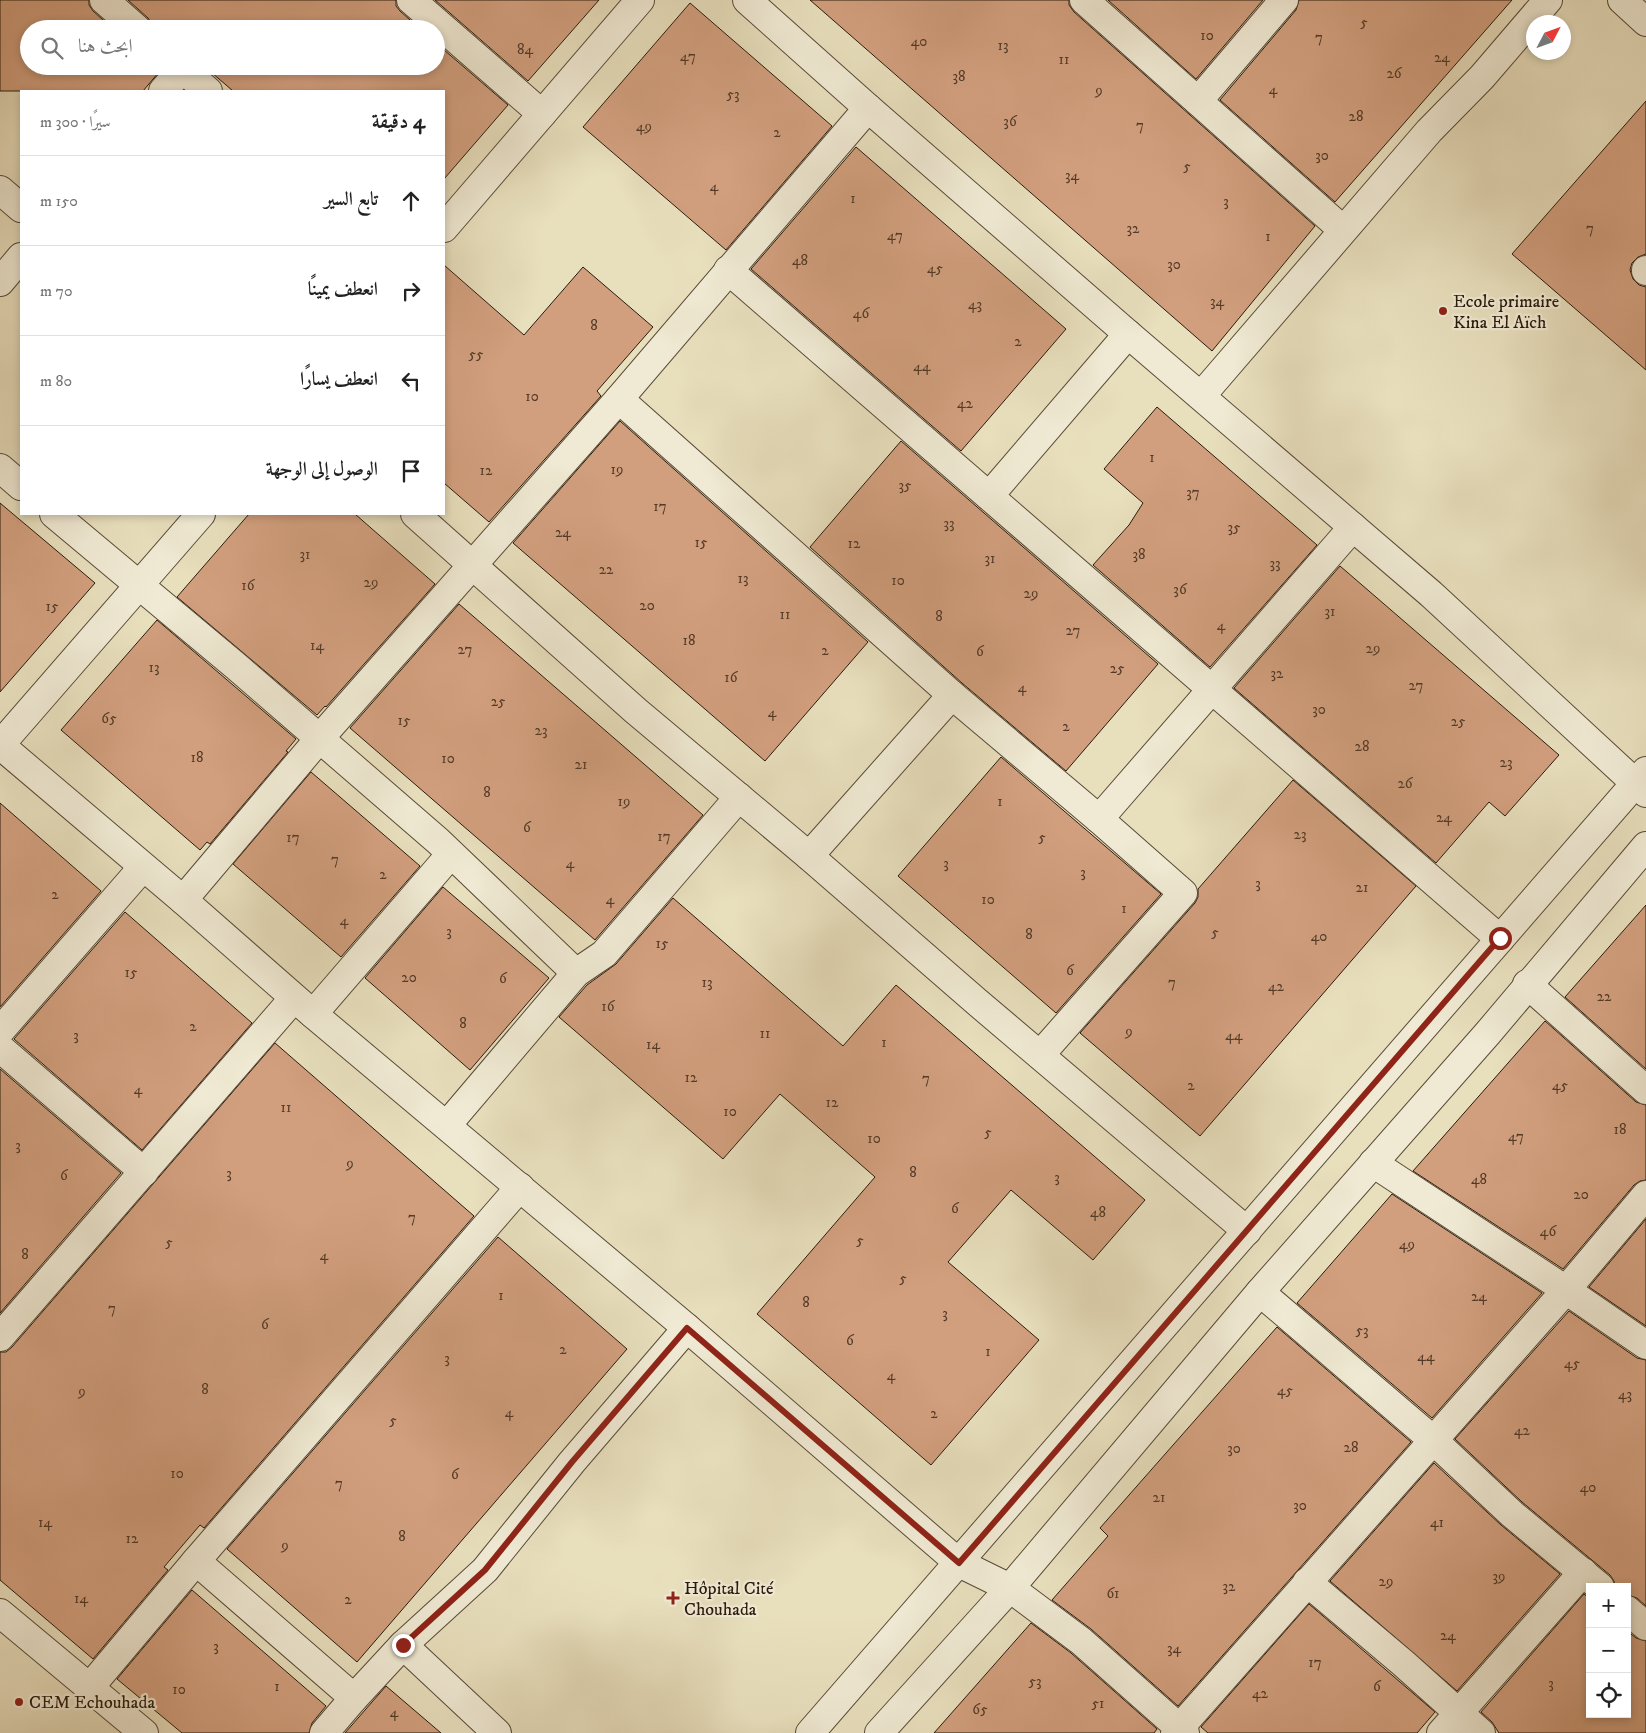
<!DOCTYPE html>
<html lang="ar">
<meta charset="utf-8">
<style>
body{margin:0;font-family:"IM FELL DW Pica",Amiri,serif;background:#f6f6f6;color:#222;direction:rtl}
.controls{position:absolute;right:15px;bottom:15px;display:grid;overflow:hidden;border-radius:0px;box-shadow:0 2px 8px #0003}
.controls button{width:45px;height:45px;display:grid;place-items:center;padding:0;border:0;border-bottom:1px solid #e0e0e0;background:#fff;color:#222;font:25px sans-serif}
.compass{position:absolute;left:1526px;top:15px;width:45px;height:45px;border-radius:50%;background:#fff;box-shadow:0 2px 8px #0003;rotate:49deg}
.stop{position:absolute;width:15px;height:15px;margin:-11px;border:4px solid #8f2418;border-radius:50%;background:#fff}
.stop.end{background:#8f2418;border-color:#fff;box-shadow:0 1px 5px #0008}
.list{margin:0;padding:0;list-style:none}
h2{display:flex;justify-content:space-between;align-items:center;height:65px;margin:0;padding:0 20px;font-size:21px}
h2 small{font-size:16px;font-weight:400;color:#767676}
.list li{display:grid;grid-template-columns:32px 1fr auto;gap:15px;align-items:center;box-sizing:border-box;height:90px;padding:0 20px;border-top:1px solid #e0e0e0}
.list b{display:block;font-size:19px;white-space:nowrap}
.list em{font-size:16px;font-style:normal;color:#767676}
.icon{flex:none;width:28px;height:28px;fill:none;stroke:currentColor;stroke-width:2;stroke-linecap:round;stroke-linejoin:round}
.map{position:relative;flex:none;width:1646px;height:1733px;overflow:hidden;direction:ltr}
.search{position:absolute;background:#fff;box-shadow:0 2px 8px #0003;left:20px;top:20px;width:425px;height:55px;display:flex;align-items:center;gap:12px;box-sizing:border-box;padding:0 18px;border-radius:28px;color:#767676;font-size:19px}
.panel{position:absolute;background:#fff;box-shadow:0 2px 8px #0003;left:20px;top:90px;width:425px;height:425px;border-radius:0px;direction:rtl}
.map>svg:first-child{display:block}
.building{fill:#d29f7e;stroke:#291a0b}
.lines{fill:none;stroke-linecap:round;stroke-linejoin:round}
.minor-casing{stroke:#594b38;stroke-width:30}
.minor{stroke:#f0ead4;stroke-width:28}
.route{stroke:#8f2418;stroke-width:6}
.poi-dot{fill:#8f2418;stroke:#f0ead4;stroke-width:2}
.labels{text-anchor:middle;stroke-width:4.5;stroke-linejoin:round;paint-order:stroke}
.number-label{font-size:15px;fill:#533b28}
.poi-label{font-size:18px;fill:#291a0b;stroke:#f0ead4;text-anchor:start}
</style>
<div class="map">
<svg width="1646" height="1733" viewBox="0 0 1646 1733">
<rect width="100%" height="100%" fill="#e8dfbd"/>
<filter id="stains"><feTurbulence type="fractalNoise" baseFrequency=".004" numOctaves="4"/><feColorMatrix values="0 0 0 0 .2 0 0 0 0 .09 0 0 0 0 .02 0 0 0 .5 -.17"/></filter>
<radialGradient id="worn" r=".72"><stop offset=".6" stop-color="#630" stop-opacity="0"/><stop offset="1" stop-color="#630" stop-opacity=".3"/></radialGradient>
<g class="building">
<path d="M 0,0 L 89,0 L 89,5 L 93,11 L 113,29 L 29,29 L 29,66 L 164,66 L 143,91 L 0,91 Z"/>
<path d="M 128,0 L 396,0 L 396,6 L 400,11 L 420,29 L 152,29 L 152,24 L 148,18 Z"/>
<path d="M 435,0 L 599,0 L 528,81 Z"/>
<path d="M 810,0 L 1069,0 L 1069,5 L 1074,12 L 1315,226 L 1212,351 Z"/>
<path d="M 1108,0 L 1263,0 L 1196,79 Z"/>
<path d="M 1299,0 L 1512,0 L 1335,202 L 1220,100 L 1296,10 Z"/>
<path d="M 690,3 L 832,126 L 726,250 L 583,127 Z"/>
<path d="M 436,43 L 508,105 L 444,179 L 444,91 L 233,91 L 204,66 L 436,66 Z"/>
<path d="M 1646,101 L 1646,254 L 1638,257 L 1632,263 L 1630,270 L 1633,279 L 1639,285 L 1646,287 L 1646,370 L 1512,254 Z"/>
<path d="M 856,147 L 1066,329 L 961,451 L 751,269 Z"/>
<path d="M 444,265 L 524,335 L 583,267 L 653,327 L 597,391 L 601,396 L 489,522 L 444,483 Z"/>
<path d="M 1157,407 L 1317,545 L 1210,667 L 1093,565 L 1129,525 L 1143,503 L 1104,469 Z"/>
<path d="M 620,421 L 868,642 L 765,761 L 513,543 Z"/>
<path d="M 901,441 L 1158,664 L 1066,771 L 962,683 L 810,547 Z"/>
<path d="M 0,503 L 95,583 L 0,692 Z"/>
<path d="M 249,514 L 355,514 L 435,584 L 326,707 L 325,706 L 317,715 L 177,597 Z"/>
<path d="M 1340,566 L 1559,755 L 1505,816 L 1489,802 L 1436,863 L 1234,688 Z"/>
<path d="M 459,604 L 703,815 L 595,940 L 350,728 Z"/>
<path d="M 157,620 L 296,739 L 286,751 L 288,752 L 210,844 L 207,842 L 200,850 L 61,730 Z"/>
<path d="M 1001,757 L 1161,894 L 1056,1013 L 898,876 Z"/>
<path d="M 311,772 L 420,866 L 341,957 L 233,864 Z"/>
<path d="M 1293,780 L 1416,886 L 1200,1136 L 1080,1033 L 1195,903 L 1198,897 L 1198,889 Z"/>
<path d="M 0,803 L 101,891 L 0,1007 Z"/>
<path d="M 443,887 L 549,978 L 470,1070 L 365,978 Z"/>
<path d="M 673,898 L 843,1046 L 896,985 L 1145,1200 L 1093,1260 L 1011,1190 L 948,1262 L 1039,1340 L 931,1465 L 757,1314 L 875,1177 L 780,1094 L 723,1159 L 559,1017 L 587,985 L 616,964 Z"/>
<path d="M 1646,905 L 1646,1069 L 1565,997 Z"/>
<path d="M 125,912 L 252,1023 L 142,1150 L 14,1039 Z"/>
<path d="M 1545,1021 L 1636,1102 L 1646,1105 L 1646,1180 L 1640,1181 L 1634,1185 L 1563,1269 L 1413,1171 Z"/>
<path d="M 275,1043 L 474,1216 L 204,1528 L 200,1525 L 164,1567 L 168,1570 L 93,1659 L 0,1580 L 0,1352 L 6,1352 L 12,1347 Z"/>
<path d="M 0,1069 L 121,1173 L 0,1313 Z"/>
<path d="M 1392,1194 L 1542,1293 L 1432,1418 L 1297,1303 Z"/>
<path d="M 1646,1219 L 1646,1326 L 1589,1287 Z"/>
<path d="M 498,1237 L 627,1349 L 357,1662 L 227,1549 Z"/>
<path d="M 1569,1311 L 1637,1358 L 1646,1360 L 1646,1606 L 1637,1598 L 1627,1595 L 1627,1587 L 1615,1587 L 1614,1581 L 1610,1575 L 1522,1502 L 1455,1439 Z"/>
<path d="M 1277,1327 L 1411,1442 L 1178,1706 L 1091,1629 L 1052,1600 L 1108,1536 L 1100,1528 Z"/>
<path d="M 1434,1463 L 1501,1525 L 1560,1574 L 1457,1691 L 1330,1581 Z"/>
<path d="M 192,1590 L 326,1706 L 312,1723 L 309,1733 L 182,1733 L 117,1679 Z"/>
<path d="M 1584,1594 L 1590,1599 L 1590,1714 L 1627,1714 L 1627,1631 L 1636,1638 L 1646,1641 L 1646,1733 L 1499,1733 L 1492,1722 L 1481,1712 Z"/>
<path d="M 1309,1604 L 1435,1712 L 1417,1733 L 1208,1733 L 1201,1727 Z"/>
<path d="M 1031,1623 L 1071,1653 L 1157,1729 L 1154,1733 L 934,1733 Z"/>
<path d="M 386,1686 L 441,1733 L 345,1733 Z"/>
</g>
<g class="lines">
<defs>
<g id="minor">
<path d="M 104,0 L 137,29"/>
<path d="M 411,0 L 542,114"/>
<path d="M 747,0 L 868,108 L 1128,334 L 1431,594 L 1646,793"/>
<path d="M 1084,0 L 1343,230"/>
<path d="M 1622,0 L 1646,22"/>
<path d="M 179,66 L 208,91"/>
<path d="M 163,91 L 182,69"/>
<path d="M 1198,101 L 1284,0"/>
<path d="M 0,190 L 21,208"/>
<path d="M 444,228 L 640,0"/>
<path d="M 728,270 L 1500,939"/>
<path d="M 1646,271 L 1646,270"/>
<path d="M 0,282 L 21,257"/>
<path d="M 1201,396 L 1429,131 L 1482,77 L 1548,0"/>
<path d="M 619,399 L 952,695 L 809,856"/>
<path d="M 0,468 L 21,486"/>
<path d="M 989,496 L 1128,334"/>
<path d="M 54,514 L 237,667 L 438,841 L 576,973"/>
<path d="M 415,514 L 636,711 L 809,856 L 977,1002 L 1247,1231"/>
<path d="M 952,695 L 1099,819 L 1353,527"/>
<path d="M 0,745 L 183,900 L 313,1014 L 687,1328 L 959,1563 L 1010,1588 L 1081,1641 L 1185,1733"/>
<path d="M 0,745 L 201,514"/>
<path d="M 183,900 L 319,739 L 619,399 L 868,108"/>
<path d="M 1527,984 L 1646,1090"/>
<path d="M 313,1014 L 451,854"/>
<path d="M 0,1031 L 143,867"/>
<path d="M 0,1048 L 144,1172"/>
<path d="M 1040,1055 L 1183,893 L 1099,819"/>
<path d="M 447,1125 L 576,973 L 604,954 L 739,797"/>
<path d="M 1373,1163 L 1566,1290 L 1646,1345"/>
<path d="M 1260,1292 L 1433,1440 L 1512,1514 L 1600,1587"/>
<path d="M 0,1337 L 294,998"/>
<path d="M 196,1561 L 354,1698"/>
<path d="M 1307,1582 L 1403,1663 L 1481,1733"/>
<path d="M 1627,1610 L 1646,1626"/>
<path d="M 0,1613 L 144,1733"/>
<path d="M 403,1645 L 497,1733"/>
<path d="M 90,1687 L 196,1561 L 520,1187"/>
<path d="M 324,1733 L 354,1698 L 403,1645 L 485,1570 L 572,1462 L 687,1328"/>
<path d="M 810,1733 L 1646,771"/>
<path d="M 879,1733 L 1010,1588 L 1260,1292 L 1488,1033 L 1646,846"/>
<path d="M 1175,1733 L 1566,1290 L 1646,1195"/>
<path d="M 1441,1733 L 1583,1572"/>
</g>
</defs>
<use href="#minor" class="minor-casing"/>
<use href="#minor" class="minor"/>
</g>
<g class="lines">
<path class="route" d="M 403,1645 L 485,1570 L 572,1462 L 687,1328 L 959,1563 L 1500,938"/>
</g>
<g class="poi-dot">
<circle cx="1443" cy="311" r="5"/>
<path d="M670.5 1590.5h5v5h5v5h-5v5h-5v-5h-5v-5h5z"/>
<circle cx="19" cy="1702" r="5"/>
</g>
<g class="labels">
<g class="number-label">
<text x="1364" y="27">5</text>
<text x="1207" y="40">10</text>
<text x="1319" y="42">7</text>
<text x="919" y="46">40</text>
<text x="1003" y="50">13</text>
<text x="525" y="54">84</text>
<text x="688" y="61">47</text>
<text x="1442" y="62">24</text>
<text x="1064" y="64">11</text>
<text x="1394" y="78">26</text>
<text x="959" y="81">38</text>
<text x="1273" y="94">4</text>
<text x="1099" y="95">9</text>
<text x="733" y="99">53</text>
<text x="1356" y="121">28</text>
<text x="1010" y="126">36</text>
<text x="1140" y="130">7</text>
<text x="644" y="131">49</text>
<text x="777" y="137">2</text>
<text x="1322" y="160">30</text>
<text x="1187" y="171">5</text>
<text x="1072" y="180">34</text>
<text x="714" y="191">4</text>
<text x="853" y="203">1</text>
<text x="1226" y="206">3</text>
<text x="1133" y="233">32</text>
<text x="1590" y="233">7</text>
<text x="895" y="240">47</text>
<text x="1268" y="241">1</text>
<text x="800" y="265">48</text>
<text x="1174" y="269">30</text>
<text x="935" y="273">45</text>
<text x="1217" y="306">34</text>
<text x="975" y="309">43</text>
<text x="861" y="318">46</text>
<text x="594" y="330">8</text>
<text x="1018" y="346">2</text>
<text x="476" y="359">55</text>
<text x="922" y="371">44</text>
<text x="532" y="401">10</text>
<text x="965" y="408">42</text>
<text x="1152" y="462">1</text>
<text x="617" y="474">19</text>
<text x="486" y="475">12</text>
<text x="905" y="490">35</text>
<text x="1193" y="497">37</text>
<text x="660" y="511">17</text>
<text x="949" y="528">33</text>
<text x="1234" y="532">35</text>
<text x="563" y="537">24</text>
<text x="701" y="547">15</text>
<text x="854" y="548">12</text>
<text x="305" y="559">31</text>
<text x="1139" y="559">38</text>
<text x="990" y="563">31</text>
<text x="1275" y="568">33</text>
<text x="606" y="574">22</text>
<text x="743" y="583">13</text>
<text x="898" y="585">10</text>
<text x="371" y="587">29</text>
<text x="248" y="590">16</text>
<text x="1180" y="594">36</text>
<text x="1031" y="598">29</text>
<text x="647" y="610">20</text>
<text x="52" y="611">15</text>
<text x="1330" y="616">31</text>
<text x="785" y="619">11</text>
<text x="939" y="621">8</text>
<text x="1221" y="630">4</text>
<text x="1073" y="635">27</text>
<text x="689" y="645">18</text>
<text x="317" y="650">14</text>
<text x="1373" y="653">29</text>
<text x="465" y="654">27</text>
<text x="825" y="655">2</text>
<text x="980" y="656">6</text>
<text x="154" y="672">13</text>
<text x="1117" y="673">25</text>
<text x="1277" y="678">32</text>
<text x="731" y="682">16</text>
<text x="1416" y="690">27</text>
<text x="1022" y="692">4</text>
<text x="498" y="706">25</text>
<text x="1319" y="714">30</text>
<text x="772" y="717">4</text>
<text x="109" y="723">65</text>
<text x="404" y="725">15</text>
<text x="1458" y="726">25</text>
<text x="1066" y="731">2</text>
<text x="541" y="735">23</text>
<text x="1362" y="751">28</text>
<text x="197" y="762">18</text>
<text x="448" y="763">10</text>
<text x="1506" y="767">23</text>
<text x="581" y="769">21</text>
<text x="1405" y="788">26</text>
<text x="487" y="797">8</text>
<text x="624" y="806">19</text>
<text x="1000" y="806">1</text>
<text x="1444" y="822">24</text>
<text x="527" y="832">6</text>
<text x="1300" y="839">23</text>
<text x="664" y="841">17</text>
<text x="293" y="842">17</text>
<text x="1042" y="842">5</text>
<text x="335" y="864">7</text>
<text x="570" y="868">4</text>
<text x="946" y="868">3</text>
<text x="1083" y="877">3</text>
<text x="383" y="879">2</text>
<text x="1258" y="888">3</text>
<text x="1362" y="892">21</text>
<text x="55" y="899">2</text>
<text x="610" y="904">4</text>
<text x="988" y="904">10</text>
<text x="1124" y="913">1</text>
<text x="344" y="925">4</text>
<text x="449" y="936">3</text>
<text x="1215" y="937">5</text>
<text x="1029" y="939">8</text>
<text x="1319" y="941">40</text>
<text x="662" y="948">15</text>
<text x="1070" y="975">6</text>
<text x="131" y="977">15</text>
<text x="409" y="982">20</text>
<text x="503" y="983">6</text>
<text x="707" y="987">13</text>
<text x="1172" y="987">7</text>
<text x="1276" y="991">42</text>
<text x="1604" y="1001">22</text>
<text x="608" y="1011">16</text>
<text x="463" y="1028">8</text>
<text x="193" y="1031">2</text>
<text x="1129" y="1036">9</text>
<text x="765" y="1038">11</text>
<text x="76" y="1040">3</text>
<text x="1234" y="1040">44</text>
<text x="884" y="1047">1</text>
<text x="653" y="1049">14</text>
<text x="691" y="1082">12</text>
<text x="926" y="1083">7</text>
<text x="1191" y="1090">2</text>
<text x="1560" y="1090">45</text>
<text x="138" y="1094">4</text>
<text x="832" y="1107">12</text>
<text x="286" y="1112">11</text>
<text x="730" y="1116">10</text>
<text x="1620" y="1134">18</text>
<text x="988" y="1137">5</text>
<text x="1516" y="1141">47</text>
<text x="874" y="1143">10</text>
<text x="18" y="1150">3</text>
<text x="350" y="1168">9</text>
<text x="913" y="1177">8</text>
<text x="229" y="1178">3</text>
<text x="64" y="1180">6</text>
<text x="1057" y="1182">3</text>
<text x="1479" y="1184">48</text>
<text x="1581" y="1199">20</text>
<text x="955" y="1213">6</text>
<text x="1098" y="1217">48</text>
<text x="412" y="1222">7</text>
<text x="1548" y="1236">46</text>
<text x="860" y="1245">5</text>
<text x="169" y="1247">5</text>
<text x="1407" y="1249">49</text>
<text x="25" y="1259">8</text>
<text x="324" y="1260">4</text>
<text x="903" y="1283">5</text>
<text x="501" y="1300">1</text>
<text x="1479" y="1301">24</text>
<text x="806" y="1307">8</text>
<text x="112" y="1313">7</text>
<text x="945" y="1318">3</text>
<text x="265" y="1329">6</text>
<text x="1362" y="1335">53</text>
<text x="850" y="1345">6</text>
<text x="563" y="1354">2</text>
<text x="988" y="1356">1</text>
<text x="1426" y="1361">44</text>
<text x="447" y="1363">3</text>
<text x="1572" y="1368">45</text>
<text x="891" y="1380">4</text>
<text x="205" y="1394">8</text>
<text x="1285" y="1395">45</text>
<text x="82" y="1396">9</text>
<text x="1625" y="1399">43</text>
<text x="509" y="1417">4</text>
<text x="934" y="1418">2</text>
<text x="393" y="1425">5</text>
<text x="1522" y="1435">42</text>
<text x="1351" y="1452">28</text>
<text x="1234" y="1453">30</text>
<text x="177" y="1478">10</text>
<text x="455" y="1479">6</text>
<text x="339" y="1488">7</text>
<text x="1588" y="1492">40</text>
<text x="1159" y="1502">21</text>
<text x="1300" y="1510">30</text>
<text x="45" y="1527">14</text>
<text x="1437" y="1527">41</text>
<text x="402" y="1541">8</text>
<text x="132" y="1543">12</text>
<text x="285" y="1550">9</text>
<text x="1499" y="1581">39</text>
<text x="1386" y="1586">29</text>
<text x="1229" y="1591">32</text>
<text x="1113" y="1598">61</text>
<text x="81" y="1603">14</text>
<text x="348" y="1604">2</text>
<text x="1448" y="1640">24</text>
<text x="216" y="1651">3</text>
<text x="1174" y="1653">34</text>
<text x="1315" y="1667">17</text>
<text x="1035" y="1686">53</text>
<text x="1551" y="1688">3</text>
<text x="277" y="1691">1</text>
<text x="1377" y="1691">6</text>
<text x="179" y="1694">10</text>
<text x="1260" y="1698">42</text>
<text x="1098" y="1708">51</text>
<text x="980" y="1714">65</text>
<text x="394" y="1717">4</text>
</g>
<g class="poi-label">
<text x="1453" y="307">Ecole primaire<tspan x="1453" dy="21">Kina El Aïch</tspan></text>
<text x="684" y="1594">Hôpital Cité<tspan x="684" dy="21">Chouhada</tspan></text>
<text x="29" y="1708">CEM Echouhada</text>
</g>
</g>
<rect width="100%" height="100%" filter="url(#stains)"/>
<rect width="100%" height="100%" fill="url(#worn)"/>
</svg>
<div class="controls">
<button>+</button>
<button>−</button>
<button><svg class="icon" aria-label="locate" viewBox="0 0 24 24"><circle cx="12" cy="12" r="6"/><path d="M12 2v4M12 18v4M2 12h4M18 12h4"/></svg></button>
</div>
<svg class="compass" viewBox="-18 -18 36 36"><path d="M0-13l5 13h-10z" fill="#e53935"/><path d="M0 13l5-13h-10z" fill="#767676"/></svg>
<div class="stop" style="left:1500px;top:938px"></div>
<div class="stop end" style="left:403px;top:1645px"></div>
<div class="search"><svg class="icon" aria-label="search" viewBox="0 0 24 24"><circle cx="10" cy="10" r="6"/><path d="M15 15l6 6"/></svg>ابحث هنا</div>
<section class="panel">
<h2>4 دقيقة<small>سيرًا · 300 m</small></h2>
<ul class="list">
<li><svg class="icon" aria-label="ahead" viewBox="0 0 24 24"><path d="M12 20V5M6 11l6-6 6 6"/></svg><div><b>تابع السير</b></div><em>150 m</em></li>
<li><svg class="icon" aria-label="right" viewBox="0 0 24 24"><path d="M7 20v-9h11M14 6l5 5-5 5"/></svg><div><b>انعطف يمينًا</b></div><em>70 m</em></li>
<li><svg class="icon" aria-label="left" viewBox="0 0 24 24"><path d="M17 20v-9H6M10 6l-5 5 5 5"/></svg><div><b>انعطف يسارًا</b></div><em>80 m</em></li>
<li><svg class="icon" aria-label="arrive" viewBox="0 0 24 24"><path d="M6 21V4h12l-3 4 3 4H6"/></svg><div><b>الوصول إلى الوجهة</b></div></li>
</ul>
</section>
</div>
